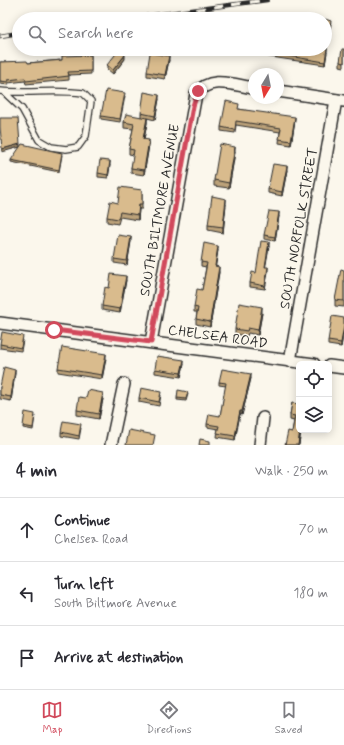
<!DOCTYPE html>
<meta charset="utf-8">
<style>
body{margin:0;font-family:Mynerve,sans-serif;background:#f7f7f7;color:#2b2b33}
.controls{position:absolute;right:12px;bottom:12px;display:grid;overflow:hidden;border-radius:6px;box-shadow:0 2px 10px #0003}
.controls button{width:36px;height:36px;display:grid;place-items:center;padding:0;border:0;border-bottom:1px solid #e1e1e2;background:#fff;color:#2b2b33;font:20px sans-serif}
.compass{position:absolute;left:248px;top:68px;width:36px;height:36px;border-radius:50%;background:#fff;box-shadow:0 2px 10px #0003;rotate:190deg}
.stop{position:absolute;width:12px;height:12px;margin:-9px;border:3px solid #d1495b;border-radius:50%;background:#fff}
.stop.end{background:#d1495b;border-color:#fff;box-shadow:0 1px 4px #0008}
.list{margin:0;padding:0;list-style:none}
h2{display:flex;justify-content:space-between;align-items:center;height:52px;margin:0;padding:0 16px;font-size:17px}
h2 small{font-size:13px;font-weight:400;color:#7c7c81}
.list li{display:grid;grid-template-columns:26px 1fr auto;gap:12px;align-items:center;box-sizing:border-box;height:64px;padding:0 16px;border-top:1px solid #e1e1e2}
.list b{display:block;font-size:15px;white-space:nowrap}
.list p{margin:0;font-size:13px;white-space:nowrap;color:#7c7c81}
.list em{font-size:13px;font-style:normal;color:#7c7c81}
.icon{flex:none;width:22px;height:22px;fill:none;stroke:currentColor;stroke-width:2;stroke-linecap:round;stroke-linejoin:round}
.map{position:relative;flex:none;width:344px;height:445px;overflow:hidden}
.search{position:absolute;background:#fff;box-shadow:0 2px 10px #0003;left:12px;right:12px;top:12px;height:44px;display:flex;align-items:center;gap:10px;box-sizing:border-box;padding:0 14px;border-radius:22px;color:#7c7c81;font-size:15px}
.sheet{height:244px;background:#fff}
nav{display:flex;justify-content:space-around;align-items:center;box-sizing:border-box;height:56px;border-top:1px solid #e1e1e2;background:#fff;font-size:11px;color:#7c7c81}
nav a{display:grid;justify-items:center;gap:2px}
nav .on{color:#d1495b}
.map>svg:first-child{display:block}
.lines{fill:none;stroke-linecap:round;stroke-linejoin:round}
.lane-casing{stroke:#2b2b2b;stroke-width:8}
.street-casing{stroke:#2b2b2b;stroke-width:14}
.lane{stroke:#fbf7ec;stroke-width:5.5}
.street{stroke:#fbf7ec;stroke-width:11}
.rail-casing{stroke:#2b2b2b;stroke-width:4.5}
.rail{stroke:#fbf7ec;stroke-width:3;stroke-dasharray:9;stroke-linecap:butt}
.wall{fill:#bba179;stroke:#2b2b2b}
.shaded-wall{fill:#988363;stroke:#2b2b2b}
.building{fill:#d9bb8d;stroke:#2b2b2b}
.route{stroke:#d1495b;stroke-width:5}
.labels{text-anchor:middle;stroke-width:3;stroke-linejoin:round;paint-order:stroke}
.street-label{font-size:14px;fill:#2b2b2b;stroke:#fbf7ec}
</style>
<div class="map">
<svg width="344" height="445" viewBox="0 0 344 445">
<rect width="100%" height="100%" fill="#fbf7ec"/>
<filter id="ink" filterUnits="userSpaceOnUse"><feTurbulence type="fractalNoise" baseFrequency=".025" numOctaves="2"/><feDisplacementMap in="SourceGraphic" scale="8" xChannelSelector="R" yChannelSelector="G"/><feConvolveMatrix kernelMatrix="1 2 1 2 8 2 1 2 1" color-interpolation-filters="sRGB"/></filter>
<g filter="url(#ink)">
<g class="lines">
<defs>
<path id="lane" d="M 0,91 C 28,94 55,89 83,93 L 91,101 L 86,136 L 78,147 L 66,149 L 51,147 L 39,140 L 22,109 L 4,92"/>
<g id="street">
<path d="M 278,91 L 344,101"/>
<path d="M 0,323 L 314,364"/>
<path d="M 151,342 L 196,94 C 210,75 234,85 254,88"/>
<path d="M 290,361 L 336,100"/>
<path d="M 329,366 L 344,368"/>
<path d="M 111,445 L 124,384"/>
<path d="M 260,445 L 263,418"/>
</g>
</defs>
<use href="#lane" class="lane-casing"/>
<use href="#street" class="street-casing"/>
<use href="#lane" class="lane"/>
<use href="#street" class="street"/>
<defs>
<g id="rail">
<path d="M 125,19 L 267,0"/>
<path d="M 0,36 L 19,33"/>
</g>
</defs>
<use href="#rail" class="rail-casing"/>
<use href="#rail" class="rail"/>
</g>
<g class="wall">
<path d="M 325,19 L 331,24 L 329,36 L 325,35 Z"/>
<path d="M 192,49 L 208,49 L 193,51 Z"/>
<path d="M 228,49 L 250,49 L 250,53 Z"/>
<path d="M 344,49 L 344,67 L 340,66 L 340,62 Z"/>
<path d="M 264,52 L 327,52 L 325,65 L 264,56 Z"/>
<path d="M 91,55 L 91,74 L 69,75 L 69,80 L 26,84 L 25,81 L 8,83 L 8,85 L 0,84 L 0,62 L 28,63 L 62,60 Z"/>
<path d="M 125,59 L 113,74 L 107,69 L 107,65 Z"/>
<path d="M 169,60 L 165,79 L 147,76 L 147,72 Z"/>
<path d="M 125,96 L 120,122 L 101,119 L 101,116 Z"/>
<path d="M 159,99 L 155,120 L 147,118 L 147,123 L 144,139 L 149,145 L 144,175 L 131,173 L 131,168 L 134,155 L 129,154 L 129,149 L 133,129 L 124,128 L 124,122 L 141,117 L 141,113 Z"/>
<path d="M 239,109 L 295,120 L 291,145 L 279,143 L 280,132 L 236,125 L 235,133 L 221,131 L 221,127 Z"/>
<path d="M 235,152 L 229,188 L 214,186 L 214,180 Z"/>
<path d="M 62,155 L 59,172 L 11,162 L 11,160 Z"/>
<path d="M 110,165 L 108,178 L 98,177 L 98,173 Z"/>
<path d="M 287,170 L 282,196 L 268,193 L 268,189 Z"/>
<path d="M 142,190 L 142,209 L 139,209 L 138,220 L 120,217 L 118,224 L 107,222 L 107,217 L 118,203 Z"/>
<path d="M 226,204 L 223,233 L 208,230 L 208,225 Z"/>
<path d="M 279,216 L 275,241 L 264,239 L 264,235 Z"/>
<path d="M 131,241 L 127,265 L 114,263 L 114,259 Z"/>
<path d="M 269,246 L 265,267 L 268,271 L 265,289 L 250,287 L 250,283 L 256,273 Z"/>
<path d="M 218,250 L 215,266 L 219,272 L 210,327 L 196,324 L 196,319 L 197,312 L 194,312 L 194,307 L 202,290 L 206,267 L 201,266 L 201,262 Z"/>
<path d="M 344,270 L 344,307 L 335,306 L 335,300 Z"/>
<path d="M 126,280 L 120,313 L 102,310 L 102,306 L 109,288 Z"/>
<path d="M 262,313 L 258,335 L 248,333 L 247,336 L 235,334 L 235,329 Z"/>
<path d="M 344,318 L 344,330 L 341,347 L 328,345 L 328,341 Z"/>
<path d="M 23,340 L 21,351 L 0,348 L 0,344 Z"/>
<path d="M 106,358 L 102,379 L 58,372 L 58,368 Z"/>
<path d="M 184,364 L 181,377 L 155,373 L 155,369 Z"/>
<path d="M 15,373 L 11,401 L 0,399 L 0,387 Z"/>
<path d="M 251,378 L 242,415 L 240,414 L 235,440 L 217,437 L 218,429 L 207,427 L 207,424 L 220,416 L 226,386 L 219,385 L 219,382 Z"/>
<path d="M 188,394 L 186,401 L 177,400 L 177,398 Z"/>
<path d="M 161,395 L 159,406 L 139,402 L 139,398 Z"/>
<path d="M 86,398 L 103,399 L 99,419 L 77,415 L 77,410 Z"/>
<path d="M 292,403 L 301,430 L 299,445 L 285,445 L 292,432 L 294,421 L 290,420 L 290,415 Z"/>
<path d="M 35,416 L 33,430 L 23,428 L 23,426 Z"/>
<path d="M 81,428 L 79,439 L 61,436 L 61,432 Z"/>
</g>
<g class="shaded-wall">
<path d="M 327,48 L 327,52 L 325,65 L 325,62 Z"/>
<path d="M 125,55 L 125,59 L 113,74 L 113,70 Z"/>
<path d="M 169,56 L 169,60 L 165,79 L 165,75 Z"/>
<path d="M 159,95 L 159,99 L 155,120 L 155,116 Z"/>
<path d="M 295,117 L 295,120 L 291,145 L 291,141 Z"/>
<path d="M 147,118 L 147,123 L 143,144 L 143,139 Z"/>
<path d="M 149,140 L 149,145 L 144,175 L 144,170 Z"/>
<path d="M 20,144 L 20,147 L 2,152 L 2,149 Z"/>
<path d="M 235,147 L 235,152 L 229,188 L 229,183 Z"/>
<path d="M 110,161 L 110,165 L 108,178 L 108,175 Z"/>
<path d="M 287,166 L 287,170 L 282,196 L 282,192 Z"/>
<path d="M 226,199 L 226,204 L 223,233 L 223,227 Z"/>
<path d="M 139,204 L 139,209 L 138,220 L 138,215 Z"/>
<path d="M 279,212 L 279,216 L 275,241 L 275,237 Z"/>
<path d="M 131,237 L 131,241 L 127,265 L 127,261 Z"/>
<path d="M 269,242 L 269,246 L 265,270 L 265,267 Z"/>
<path d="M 218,246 L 218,250 L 215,271 L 215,266 Z"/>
<path d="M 219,267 L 219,272 L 210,327 L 210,322 Z"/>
<path d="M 268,267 L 268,271 L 265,289 L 265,286 Z"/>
<path d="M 126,276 L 126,280 L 120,313 L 120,309 Z"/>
<path d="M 262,307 L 262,313 L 258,335 L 258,330 Z"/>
<path d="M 344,326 L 344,330 L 341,347 L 341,343 Z"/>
<path d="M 106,354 L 106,358 L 102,379 L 102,375 Z"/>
<path d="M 184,360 L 184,364 L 181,377 L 181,373 Z"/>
<path d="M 15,370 L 15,373 L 11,401 L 11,397 Z"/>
<path d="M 251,374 L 251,378 L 242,415 L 242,411 Z"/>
<path d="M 103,393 L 103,399 L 99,419 L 99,414 Z"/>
<path d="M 240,411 L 240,414 L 235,440 L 235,436 Z"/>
<path d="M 300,430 L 301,430 L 299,445 L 298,445 Z"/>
</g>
<g class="building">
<path d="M 325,19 L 331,21 L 329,32 L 325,31 Z"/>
<path d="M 325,47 L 327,48 L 325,62 L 264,52 L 265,49 L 325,49 Z"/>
<path d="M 342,49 L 344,49 L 344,63 L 340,62 Z"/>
<path d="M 119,50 L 125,55 L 113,70 L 107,65 Z"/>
<path d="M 150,53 L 169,56 L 165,75 L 147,72 Z"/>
<path d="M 91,55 L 91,71 L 68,72 L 69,76 L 26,81 L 25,78 L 8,80 L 8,82 L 0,81 L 0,62 L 27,61 L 28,63 L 62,60 L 62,56 Z"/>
<path d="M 106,90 L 125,93 L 120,119 L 101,116 Z"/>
<path d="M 144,92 L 159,95 L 155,116 L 141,113 Z"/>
<path d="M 226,101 L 239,104 L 238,109 L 295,117 L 291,141 L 279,139 L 281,128 L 236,121 L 235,130 L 221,127 Z"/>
<path d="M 126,114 L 147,118 L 143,139 L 149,140 L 144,170 L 131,168 L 134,150 L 129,149 L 134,124 L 124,122 Z"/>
<path d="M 0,118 L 18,118 L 20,144 L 2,149 L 0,127 Z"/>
<path d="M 22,144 L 62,153 L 59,170 L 11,160 Z"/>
<path d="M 220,144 L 235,147 L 229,183 L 214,180 Z"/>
<path d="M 100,160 L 110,161 L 108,175 L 98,173 Z"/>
<path d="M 273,164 L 287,166 L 282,192 L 268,189 Z"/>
<path d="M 120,187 L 142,190 L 142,204 L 139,204 L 138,215 L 120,212 L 118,219 L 107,217 L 110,201 L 118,203 Z"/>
<path d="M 212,196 L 226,199 L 223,227 L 208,225 Z"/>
<path d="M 269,211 L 279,212 L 275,237 L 264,235 Z"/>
<path d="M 118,235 L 131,237 L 127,261 L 114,259 Z"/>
<path d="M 261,241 L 269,242 L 265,267 L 268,267 L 265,286 L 250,283 L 252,272 L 256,273 Z"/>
<path d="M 204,243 L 218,246 L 215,266 L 219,267 L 210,322 L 196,319 L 198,308 L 194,307 L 197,289 L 202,290 L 207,263 L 201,262 Z"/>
<path d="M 341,269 L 344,270 L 344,301 L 335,300 Z"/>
<path d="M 111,274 L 126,276 L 120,309 L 102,306 L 105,287 L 109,288 Z"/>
<path d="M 239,303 L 262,307 L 258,330 L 248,328 L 247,331 L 235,329 Z"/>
<path d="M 332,316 L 344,318 L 344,326 L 341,343 L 328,341 Z"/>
<path d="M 2,332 L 23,336 L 21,348 L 0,344 Z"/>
<path d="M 62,347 L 106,354 L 102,375 L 58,368 Z"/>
<path d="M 157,356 L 184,360 L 181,373 L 155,369 Z"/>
<path d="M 4,367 L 15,370 L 11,397 L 0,395 L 0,387 Z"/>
<path d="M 222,369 L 251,374 L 242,411 L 240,411 L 235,436 L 217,433 L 219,426 L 207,424 L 209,414 L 220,416 L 226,383 L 219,382 Z"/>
<path d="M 141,388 L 161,392 L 159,402 L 139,398 Z"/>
<path d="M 88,390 L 103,393 L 99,414 L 77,410 L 79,397 L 86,398 Z"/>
<path d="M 178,390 L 188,392 L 186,399 L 177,398 Z"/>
<path d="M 292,403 L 299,404 L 299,430 L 300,430 L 298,445 L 285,445 L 288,431 L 292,432 L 295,416 L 290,415 Z"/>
<path d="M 25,412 L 35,414 L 33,428 L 23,426 Z"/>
<path d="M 63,421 L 81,424 L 79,436 L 61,432 Z"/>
<path d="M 129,430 L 155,435 L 153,445 L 126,445 Z"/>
<path d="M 200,439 L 210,441 L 210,445 L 199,445 Z"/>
</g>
</g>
<g class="lines" filter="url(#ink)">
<path class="route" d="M 54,330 L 151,342 L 193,106 L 198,91"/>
</g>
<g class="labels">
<g class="street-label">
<text transform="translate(159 210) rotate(-80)" y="5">SOUTH BILTMORE AVENUE</text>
<text transform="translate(298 228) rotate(-80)" y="5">SOUTH NORFOLK STREET</text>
<text transform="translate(218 336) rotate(8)" y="5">CHELSEA ROAD</text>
</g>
</g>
</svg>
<div class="controls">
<button><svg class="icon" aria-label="locate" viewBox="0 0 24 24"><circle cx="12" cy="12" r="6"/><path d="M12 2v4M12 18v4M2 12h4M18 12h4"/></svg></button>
<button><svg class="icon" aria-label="layers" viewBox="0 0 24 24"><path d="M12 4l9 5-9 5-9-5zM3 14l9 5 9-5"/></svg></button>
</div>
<svg class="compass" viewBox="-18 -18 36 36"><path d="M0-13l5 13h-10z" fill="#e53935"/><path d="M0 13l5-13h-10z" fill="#7c7c81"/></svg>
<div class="stop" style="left:54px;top:330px"></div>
<div class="stop end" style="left:198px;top:91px"></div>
<div class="search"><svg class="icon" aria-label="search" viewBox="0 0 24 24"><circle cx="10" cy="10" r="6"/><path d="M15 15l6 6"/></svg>Search here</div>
</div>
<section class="sheet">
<h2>4 min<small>Walk · 250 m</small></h2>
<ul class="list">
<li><svg class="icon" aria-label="ahead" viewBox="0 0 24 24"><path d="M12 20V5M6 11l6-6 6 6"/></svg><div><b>Continue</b><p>Chelsea Road</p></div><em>70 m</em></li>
<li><svg class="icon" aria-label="left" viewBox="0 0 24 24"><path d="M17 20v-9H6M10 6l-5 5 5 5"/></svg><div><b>Turn left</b><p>South Biltmore Avenue</p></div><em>180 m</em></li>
<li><svg class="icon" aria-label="arrive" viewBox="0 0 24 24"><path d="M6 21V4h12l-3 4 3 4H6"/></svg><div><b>Arrive at destination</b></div></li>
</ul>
</section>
<nav>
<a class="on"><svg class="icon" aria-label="map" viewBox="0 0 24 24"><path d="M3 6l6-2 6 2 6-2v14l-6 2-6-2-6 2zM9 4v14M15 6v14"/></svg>Map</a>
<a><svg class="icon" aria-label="directions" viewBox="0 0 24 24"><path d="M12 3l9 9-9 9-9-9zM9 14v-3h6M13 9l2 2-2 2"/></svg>Directions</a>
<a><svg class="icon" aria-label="saved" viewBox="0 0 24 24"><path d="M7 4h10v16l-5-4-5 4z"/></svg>Saved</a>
</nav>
